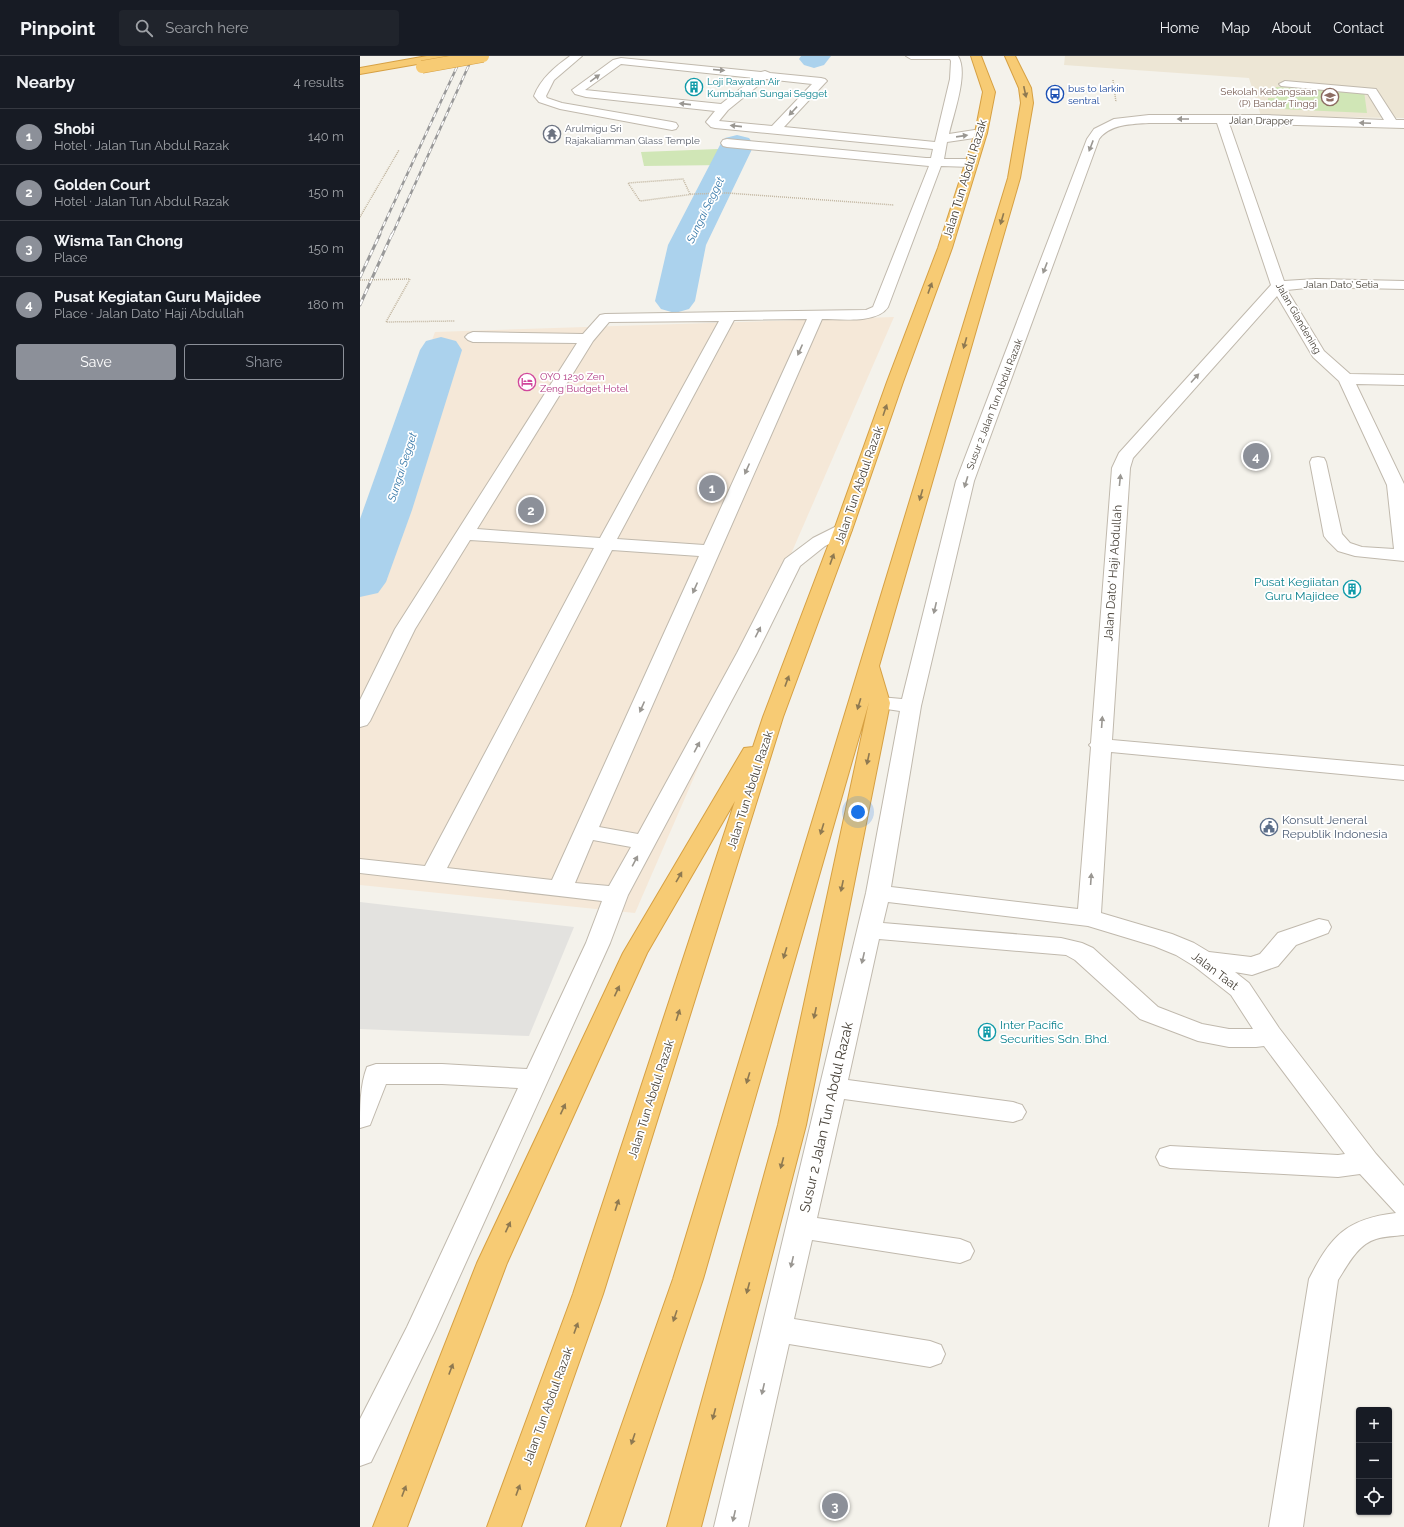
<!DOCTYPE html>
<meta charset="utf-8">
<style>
body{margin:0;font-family:Raleway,sans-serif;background:#20242c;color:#f1f3f6}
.controls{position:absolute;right:12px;bottom:12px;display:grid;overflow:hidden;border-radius:4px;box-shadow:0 1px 3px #0004}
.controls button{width:36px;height:36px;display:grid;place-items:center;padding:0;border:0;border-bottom:1px solid #363941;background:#171b24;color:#f1f3f6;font:20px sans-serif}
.you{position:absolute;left:498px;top:756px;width:14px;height:14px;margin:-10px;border:3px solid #fff;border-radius:50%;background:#1a73e8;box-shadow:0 0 0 6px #1a73e833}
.badge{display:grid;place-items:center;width:26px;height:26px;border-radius:50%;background:#8c9099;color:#fff;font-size:13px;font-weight:700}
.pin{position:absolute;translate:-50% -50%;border:2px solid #fff;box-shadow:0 1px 4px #0006}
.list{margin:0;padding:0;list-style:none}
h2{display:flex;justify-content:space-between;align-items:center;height:52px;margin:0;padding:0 16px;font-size:17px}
h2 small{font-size:13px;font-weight:400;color:#9ea1a6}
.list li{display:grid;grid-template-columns:26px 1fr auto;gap:12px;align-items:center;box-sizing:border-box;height:56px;padding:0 16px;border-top:1px solid #363941}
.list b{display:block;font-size:15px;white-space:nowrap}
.list p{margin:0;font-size:13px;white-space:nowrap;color:#9ea1a6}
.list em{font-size:13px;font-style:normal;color:#9ea1a6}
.actions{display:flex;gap:8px;padding:12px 16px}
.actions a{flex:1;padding:9px 0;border:1px solid #8c9099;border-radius:4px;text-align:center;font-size:14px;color:#8c9099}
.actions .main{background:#8c9099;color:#fff}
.icon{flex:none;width:22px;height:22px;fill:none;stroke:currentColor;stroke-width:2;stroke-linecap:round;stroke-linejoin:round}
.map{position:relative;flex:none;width:1044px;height:1471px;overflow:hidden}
header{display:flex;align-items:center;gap:24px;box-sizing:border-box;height:56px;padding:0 20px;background:#171b24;border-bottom:1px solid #363941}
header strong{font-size:19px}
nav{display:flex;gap:22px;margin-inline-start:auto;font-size:14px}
.search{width:280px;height:36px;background:#20242c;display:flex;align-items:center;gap:10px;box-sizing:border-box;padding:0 14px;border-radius:4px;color:#9ea1a6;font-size:15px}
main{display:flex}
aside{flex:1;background:#171b24}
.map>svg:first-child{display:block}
.commercial{fill:#f5e8d8}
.education{fill:#ede6d5}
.green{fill:#d0e6b6}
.parking{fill:#e3e2df}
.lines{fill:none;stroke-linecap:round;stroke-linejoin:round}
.river{fill:#abd2ed;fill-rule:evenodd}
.minor-casing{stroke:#c0b9ad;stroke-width:2}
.highway-casing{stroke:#d6a043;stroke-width:2}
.path{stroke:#c1b59f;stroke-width:1.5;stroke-dasharray:1 1;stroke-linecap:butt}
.minor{fill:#fff;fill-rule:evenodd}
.highway{fill:#f7cb74;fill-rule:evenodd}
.rail-far1-casing{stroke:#999;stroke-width:2.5}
.rail-casing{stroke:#999;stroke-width:3}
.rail-far1{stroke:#fff;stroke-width:1.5;stroke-dasharray:5;stroke-linecap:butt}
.rail{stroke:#fff;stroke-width:2;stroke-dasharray:6;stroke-linecap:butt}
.highway-bridge-casing{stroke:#d6a043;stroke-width:13;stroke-linecap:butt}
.path-bridge{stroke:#c1b59f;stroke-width:1.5;stroke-dasharray:1 1;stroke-linecap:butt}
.highway-bridge{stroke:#f7cb74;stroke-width:12}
.oneway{fill:#9a9792}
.oneway2{fill:#8e7951}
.labels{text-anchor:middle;stroke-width:3.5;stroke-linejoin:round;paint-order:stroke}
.far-culture-label{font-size:10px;fill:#0d838f;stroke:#fff;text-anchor:start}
.far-transit-label{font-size:10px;fill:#164399;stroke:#fff;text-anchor:start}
.far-education-label{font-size:10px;fill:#785e54;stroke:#fff;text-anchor:end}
.far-street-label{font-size:10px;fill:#484239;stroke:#fff}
.far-worship-label{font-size:10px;fill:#5b616d;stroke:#fff;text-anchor:start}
.far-hotel-label{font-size:10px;fill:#b23c85;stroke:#fff;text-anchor:start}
.far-water-label{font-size:11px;font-style:italic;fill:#3477a8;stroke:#fff}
.street-label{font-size:12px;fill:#484239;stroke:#fff}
.culture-label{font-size:12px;fill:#0d838f;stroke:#fff;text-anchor:end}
.service-label{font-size:12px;fill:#4e5e75;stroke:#fff;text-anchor:start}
.near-street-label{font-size:14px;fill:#484239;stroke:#fff}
</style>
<header>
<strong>Pinpoint</strong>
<div class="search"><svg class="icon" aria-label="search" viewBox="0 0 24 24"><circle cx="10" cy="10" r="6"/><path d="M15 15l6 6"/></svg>Search here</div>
<nav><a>Home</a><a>Map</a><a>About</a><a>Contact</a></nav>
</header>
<main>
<aside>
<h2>Nearby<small>4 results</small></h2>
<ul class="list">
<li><span class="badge">1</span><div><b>Shobi</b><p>Hotel · Jalan Tun Abdul Razak</p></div><em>140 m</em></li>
<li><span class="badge">2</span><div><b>Golden Court</b><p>Hotel · Jalan Tun Abdul Razak</p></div><em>150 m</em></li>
<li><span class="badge">3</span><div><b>Wisma Tan Chong</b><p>Place</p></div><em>150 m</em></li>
<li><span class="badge">4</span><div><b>Pusat Kegiatan Guru Majidee</b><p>Place · Jalan Dato' Haji Abdullah</p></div><em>180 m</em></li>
</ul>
<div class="actions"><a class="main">Save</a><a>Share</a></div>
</aside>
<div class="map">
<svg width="1044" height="1471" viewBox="0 0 1044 1471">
<rect width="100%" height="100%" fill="#f4f2eb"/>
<path class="commercial" d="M 534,261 L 275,857 L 0,829 L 0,474 L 75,276 Z"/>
<path class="education" d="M 705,0 L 1044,0 L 1044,62 L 901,60 L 889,22 L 704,9 Z"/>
<g class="green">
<path d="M 916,31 L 1004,35 L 1007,57 L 921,53 L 920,50 L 908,49 L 908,42 L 916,42 Z"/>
<path d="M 358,93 L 364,109 L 284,110 L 281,96 Z"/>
</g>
<path class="parking" d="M 0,846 L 214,871 L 169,980 L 0,973 Z"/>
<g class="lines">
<g class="river">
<path d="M 441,0 L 471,0 L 464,9 L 454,12 L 444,9 L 439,3 Z"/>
<path d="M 377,79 L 389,82 L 394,89 L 346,189 L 335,245 L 329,253 L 315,257 L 301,253 L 295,245 L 308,189 L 360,89 L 365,82 Z"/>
<path d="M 81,281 L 96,285 L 102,294 L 52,454 L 26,526 L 18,537 L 0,541 L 0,463 L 60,294 L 66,285 Z"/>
</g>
<defs>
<g id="minor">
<path d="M 210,0 L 222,0 L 194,24 L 186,40 L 187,42 L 202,47 L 312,66 L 316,67 L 318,70 L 316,73 L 312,74 L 200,53 L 179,46 L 174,40 C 181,22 195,11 210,0 Z"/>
<path d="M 546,0 L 598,0 C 609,17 593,59 589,78 L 621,73 L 625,74 L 627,77 L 625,80 L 621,81 L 587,86 L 584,103 L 612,103 L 616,104 L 618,107 L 616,110 L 612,111 L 581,110 L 528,251 C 517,268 480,263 462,263 L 239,771 L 278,778 L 377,597 L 423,507 L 425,503 L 453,482 L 477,470 L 483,469 L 489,470 L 492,474 L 489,478 L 465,490 L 440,510 L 397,597 L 268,839 L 250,887 L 75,1275 L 11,1406 L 0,1410 L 0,1363 L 47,1271 L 158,1032 L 82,1028 L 26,1028 L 10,1069 L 0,1072 C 0,1052 0,1029 7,1011 L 16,1008 L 82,1008 L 167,1013 L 226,887 L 242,845 L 0,817 L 0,803 L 65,810 L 234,492 L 110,484 L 55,573 L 10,665 L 7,669 L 0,671 L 0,644 L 35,573 L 217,287 L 113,286 L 108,284 L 105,281 L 108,278 L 113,276 L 223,278 L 240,259 L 245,258 L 506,254 L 513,251 L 569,110 L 367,91 L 363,90 L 361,87 L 363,84 L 367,83 L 566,102 L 571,102 L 573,93 L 355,72 L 351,71 L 346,66 L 355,55 L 226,41 L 215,38 L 212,34 L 253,4 L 261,2 L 401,16 L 405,15 L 410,17 L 461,22 L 465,23 L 467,25 L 465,27 L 424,71 L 575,86 L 590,23 L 591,5 L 590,3 L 551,3 ZM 261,8 L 394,22 L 361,48 L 225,34 ZM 406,23 L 452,28 L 412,70 L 359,65 L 368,54 ZM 447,263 L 344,489 L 257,483 L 374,264 ZM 359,265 L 240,482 L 117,473 L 233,285 L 249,266 ZM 252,494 L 339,500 L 192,824 L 87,812 ZM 233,784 L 271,791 L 249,830 L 215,827 Z"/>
<path d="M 925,25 L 1016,33 L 1036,64 L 1044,64 L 1044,72 L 869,67 L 924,225 L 956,223 L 1044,225 L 1044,233 L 956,231 L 927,234 L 964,295 L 990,318 L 1044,319 L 1044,329 L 996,328 L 1044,428 L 1044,505 L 995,500 L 978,495 L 967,484 L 964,480 L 950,406 L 952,402 L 958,401 L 964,402 L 966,406 L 982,478 L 990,487 L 1002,491 L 1034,493 L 1027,429 L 979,325 L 953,301 L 917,240 L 773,402 L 770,412 L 752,684 L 1044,710 L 1044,724 L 751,696 L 741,857 L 812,878 L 834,887 L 849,896 L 891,901 L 900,898 L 918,877 L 959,863 L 968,865 L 971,871 L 968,877 L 936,889 L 918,910 L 892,919 L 875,916 L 889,927 L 919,972 L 1016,1098 L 1044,1130 L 1044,1179 C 1035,1180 1025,1180 1016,1183 C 998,1188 987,1210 978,1224 L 943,1471 L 909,1471 L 949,1223 C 971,1180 986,1163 1036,1157 L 1000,1118 L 978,1121 L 810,1112 L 800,1109 L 796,1101 L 800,1093 L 810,1090 L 978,1099 L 985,1098 L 904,990 L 896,991 L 869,991 L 838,985 L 780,963 L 715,904 L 706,899 L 519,883 L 488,1024 L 653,1046 L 662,1049 L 666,1056 L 662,1063 L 653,1066 L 484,1043 L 457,1162 L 600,1183 L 610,1187 L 614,1195 L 610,1203 L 600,1207 L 452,1184 L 434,1263 L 570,1285 L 581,1289 L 585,1298 L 581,1307 L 570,1311 L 429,1288 L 388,1471 L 354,1471 L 506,837 L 540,655 L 513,651 L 510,647 L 513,643 L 520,641 L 542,643 L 596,425 L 727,83 L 734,73 L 754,63 L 789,59 L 907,59 L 1024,64 L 1008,38 L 921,30 L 919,28 ZM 789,67 L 857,67 L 911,229 L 759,397 L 752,412 L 731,687 L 729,689 L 731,691 L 718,853 L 531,831 L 561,650 L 614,425 L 739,83 C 750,68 772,68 789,67 ZM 528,846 L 728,870 L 794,890 L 816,899 L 834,910 L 871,939 L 893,973 L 869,973 L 842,968 L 798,951 L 733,892 L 722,887 L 701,882 L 523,867 Z"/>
</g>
<g id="highway">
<path d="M 67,0 L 91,0 L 86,3 L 0,18 L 0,12 Z"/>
<path d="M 611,0 L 621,0 L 635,36 L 627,77 L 592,192 L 543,326 L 492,474 L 423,661 L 243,1238 L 161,1471 L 127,1471 L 213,1238 L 375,745 L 287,897 L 147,1207 L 47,1471 L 13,1471 L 117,1207 L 263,897 L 381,697 L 384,692 L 393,691 L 403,661 L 474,474 L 527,326 L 578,192 L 615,77 L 623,36 Z"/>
<path d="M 645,0 L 655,0 L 671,32 L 673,47 L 660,122 L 519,610 L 530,647 L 446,1069 L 341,1471 L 307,1471 L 418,1069 L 509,646 L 343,1223 L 260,1471 L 226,1471 L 313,1223 L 648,122 L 661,47 L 659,32 Z"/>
</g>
</defs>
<use href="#minor" class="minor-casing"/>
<use href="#highway" class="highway-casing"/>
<g class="path">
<path d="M 753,24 L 756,46"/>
<path d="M 330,138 L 323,123 L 268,127 L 280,145 L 334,138 L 367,137 L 534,149"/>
<path d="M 0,161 L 39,94"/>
<path d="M 50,223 L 26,266 L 95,265"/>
</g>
<use href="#minor" class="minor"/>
<use href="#highway" class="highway"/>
<defs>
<g id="rail-far1">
<path d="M 19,179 L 102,0"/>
<path d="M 32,179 L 113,0"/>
</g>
<g id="rail">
<path d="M 0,221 L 20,178"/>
<path d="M 0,249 L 32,178"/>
</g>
</defs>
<use href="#rail-far1" class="rail-far1-casing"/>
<use href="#rail" class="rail-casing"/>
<use href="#rail-far1" class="rail-far1"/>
<use href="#rail" class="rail"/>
<defs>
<path id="highway-bridge" d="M 62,11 L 123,0"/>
</defs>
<use href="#highway-bridge" class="highway-bridge-casing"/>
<path class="path-bridge" d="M 0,224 L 50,223"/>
<use href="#highway-bridge" class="highway-bridge"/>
</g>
<defs><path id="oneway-solid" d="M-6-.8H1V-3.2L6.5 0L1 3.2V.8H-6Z"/></defs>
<g class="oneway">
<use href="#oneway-solid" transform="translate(359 14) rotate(5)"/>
<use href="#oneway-solid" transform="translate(235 22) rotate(-36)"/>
<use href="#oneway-solid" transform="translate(325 48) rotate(-174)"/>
<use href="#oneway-solid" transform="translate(433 55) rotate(133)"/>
<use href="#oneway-solid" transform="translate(823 63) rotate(180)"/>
<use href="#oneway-solid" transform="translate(1005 67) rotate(-178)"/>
<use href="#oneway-solid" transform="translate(376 70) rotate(-174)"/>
<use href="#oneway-solid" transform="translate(602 80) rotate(-8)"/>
<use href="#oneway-solid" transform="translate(731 90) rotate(111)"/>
<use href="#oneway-solid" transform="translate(685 212) rotate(111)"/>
<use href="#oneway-solid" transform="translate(440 294) rotate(114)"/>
<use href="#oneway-solid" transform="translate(835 322) rotate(-48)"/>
<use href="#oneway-solid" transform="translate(387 413) rotate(114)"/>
<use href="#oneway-solid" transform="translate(760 424) rotate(-84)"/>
<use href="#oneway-solid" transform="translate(606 426) rotate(107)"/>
<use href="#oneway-solid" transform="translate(335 532) rotate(114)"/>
<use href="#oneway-solid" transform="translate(575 552) rotate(103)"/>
<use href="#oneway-solid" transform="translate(398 576) rotate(-63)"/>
<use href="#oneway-solid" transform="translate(282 651) rotate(114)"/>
<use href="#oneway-solid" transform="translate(742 666) rotate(-86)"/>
<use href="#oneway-solid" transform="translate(337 691) rotate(-62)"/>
<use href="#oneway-solid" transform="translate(275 805) rotate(-62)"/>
<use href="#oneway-solid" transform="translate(731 823) rotate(-86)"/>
<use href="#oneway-solid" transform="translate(503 902) rotate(103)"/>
<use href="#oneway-solid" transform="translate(432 1206) rotate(103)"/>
<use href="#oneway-solid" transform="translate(403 1333) rotate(103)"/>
<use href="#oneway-solid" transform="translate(374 1460) rotate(103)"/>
</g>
<g class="oneway2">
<use href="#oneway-solid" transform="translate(665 36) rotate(78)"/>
<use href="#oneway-solid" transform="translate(642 163) rotate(106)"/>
<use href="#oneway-solid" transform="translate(570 232) rotate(-70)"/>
<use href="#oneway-solid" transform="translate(605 287) rotate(106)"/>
<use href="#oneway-solid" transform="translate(525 354) rotate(-71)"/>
<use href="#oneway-solid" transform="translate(561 439) rotate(106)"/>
<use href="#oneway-solid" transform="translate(472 503) rotate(-70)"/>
<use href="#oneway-solid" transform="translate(427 625) rotate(-70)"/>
<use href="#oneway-solid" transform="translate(499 648) rotate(107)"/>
<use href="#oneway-solid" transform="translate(508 703) rotate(102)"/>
<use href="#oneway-solid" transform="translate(462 773) rotate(107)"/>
<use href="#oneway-solid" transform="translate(319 821) rotate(-60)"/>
<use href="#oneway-solid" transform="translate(482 830) rotate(102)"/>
<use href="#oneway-solid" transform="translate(425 897) rotate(107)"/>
<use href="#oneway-solid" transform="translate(257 935) rotate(-65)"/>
<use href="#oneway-solid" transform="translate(455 957) rotate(102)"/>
<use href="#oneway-solid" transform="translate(318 959) rotate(-72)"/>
<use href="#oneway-solid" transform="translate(388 1022) rotate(107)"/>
<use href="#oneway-solid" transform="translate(203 1053) rotate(-65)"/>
<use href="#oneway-solid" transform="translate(422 1107) rotate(105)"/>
<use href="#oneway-solid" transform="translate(257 1149) rotate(-72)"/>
<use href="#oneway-solid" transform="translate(148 1171) rotate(-65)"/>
<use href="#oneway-solid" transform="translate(388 1232) rotate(105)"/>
<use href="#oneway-solid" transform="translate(315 1260) rotate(109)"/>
<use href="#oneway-solid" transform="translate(216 1272) rotate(-70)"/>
<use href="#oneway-solid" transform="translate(91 1313) rotate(-69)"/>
<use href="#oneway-solid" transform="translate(354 1358) rotate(105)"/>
<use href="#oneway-solid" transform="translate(273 1383) rotate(109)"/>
<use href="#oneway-solid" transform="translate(158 1434) rotate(-70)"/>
<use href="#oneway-solid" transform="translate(44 1435) rotate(-69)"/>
</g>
<defs>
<symbol id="building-ring" viewBox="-11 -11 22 22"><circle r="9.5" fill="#fff" stroke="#0f9aa8" stroke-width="1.5"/><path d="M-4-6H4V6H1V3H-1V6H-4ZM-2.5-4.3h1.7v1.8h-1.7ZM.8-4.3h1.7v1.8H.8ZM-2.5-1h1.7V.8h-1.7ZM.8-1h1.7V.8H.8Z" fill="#0f9aa8"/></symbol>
<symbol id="bus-ring" viewBox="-11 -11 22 22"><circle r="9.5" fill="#fff" stroke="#1a4fb4" stroke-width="1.5"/><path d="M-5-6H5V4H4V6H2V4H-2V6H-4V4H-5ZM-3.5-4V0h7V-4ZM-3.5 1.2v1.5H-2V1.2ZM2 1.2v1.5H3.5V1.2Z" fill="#1a4fb4"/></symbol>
<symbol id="school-ring" viewBox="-11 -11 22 22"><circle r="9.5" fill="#fff" stroke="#8d6e63" stroke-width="1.5"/><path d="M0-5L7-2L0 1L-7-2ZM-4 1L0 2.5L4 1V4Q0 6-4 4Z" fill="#8d6e63"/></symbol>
<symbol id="temple-ring" viewBox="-11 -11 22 22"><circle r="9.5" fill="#fff" stroke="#6b7280" stroke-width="1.5"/><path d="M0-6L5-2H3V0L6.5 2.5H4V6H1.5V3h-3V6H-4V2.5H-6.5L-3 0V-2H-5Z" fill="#6b7280"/></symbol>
<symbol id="hotel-ring" viewBox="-11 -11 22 22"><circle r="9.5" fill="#fff" stroke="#d1479c" stroke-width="1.5"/><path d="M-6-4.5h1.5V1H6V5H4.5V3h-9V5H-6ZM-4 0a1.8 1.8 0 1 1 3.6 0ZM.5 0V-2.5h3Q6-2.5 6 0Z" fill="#d1479c"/></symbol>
<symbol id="civic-ring" viewBox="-11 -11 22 22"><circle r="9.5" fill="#fff" stroke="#5c6f8a" stroke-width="1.5"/><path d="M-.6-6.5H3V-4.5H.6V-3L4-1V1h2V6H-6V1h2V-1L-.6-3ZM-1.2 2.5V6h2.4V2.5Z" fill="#5c6f8a"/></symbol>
</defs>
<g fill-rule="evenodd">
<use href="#building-ring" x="324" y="21" width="20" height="20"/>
<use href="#bus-ring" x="685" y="28" width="20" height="20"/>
<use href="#school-ring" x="960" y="31" width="20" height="20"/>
<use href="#temple-ring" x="182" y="68" width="20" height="20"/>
<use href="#hotel-ring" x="157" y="316" width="20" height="20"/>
<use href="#building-ring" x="982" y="523" width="20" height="20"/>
<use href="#civic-ring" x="899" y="761" width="20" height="20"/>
<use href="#building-ring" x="617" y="966" width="20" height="20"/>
</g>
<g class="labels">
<g class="far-culture-label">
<text x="347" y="29">Loji Rawatan Air<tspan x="347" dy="12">Kumbahan Sungai Segget</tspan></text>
</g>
<g class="far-transit-label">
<text x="708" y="36">bus to larkin<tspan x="708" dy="12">sentral</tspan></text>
</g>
<g class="far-education-label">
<text x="957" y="39">Sekolah Kebangsaan<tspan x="957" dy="12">(P) Bandar Tinggi</tspan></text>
</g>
<g class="far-street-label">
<text transform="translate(901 64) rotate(1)" y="4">Jalan Drapper</text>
<text x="981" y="232">Jalan Dato’ Setia</text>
<text transform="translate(939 262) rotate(60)" y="4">Jalan Glandening</text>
<text transform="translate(634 348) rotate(-69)" y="4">Susur 2 Jalan Tun Abdul Razak</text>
</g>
<g class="far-worship-label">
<text x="205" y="76">Arulmigu Sri<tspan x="205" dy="12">Rajakaliamman Glass Temple</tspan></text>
</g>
<g class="far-hotel-label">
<text x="180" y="324">OYO 1230 Zen<tspan x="180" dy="12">Zeng Budget Hotel</tspan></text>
</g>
<g class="far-water-label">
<text transform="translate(345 154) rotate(-64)" y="4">Sungai Segget</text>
<text transform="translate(42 411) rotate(-72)" y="4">Sungai Segget</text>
</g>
<g class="street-label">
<text transform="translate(605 123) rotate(-73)" y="4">Jalan Tun Abdul Razak</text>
<text transform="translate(499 429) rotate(-71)" y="4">Jalan Tun Abdul Razak</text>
<text transform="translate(753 517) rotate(-86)" y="4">Jalan Dato' Haji Abdullah</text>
<text transform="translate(390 734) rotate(-72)" y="4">Jalan Tun Abdul Razak</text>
<text transform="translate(855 915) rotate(37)" y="4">Jalan Taat</text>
<text transform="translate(291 1043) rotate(-72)" y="4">Jalan Tun Abdul Razak</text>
<text transform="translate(188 1350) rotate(-70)" y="4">Jalan Tun Abdul Razak</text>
</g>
<g class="culture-label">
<text x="979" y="530">Pusat Kegiiatan<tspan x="979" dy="14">Guru Majidee</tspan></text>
<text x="640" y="973" text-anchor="start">Inter Pacific<tspan x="640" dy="14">Securities Sdn. Bhd.</tspan></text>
</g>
<g class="service-label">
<text x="922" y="768">Konsult Jeneral<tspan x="922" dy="14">Republik Indonesia</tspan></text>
</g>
<g class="near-street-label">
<text transform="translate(466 1061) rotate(-77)" y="5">Susur 2 Jalan Tun Abdul Razak</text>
</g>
</g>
</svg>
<div class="controls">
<button>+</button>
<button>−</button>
<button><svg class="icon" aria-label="locate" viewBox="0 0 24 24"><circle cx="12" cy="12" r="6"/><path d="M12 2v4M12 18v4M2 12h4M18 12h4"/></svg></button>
</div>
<div class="you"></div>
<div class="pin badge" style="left:352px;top:432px">1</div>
<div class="pin badge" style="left:171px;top:454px">2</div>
<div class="pin badge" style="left:475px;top:1450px">3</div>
<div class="pin badge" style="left:896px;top:400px">4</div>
</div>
</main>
